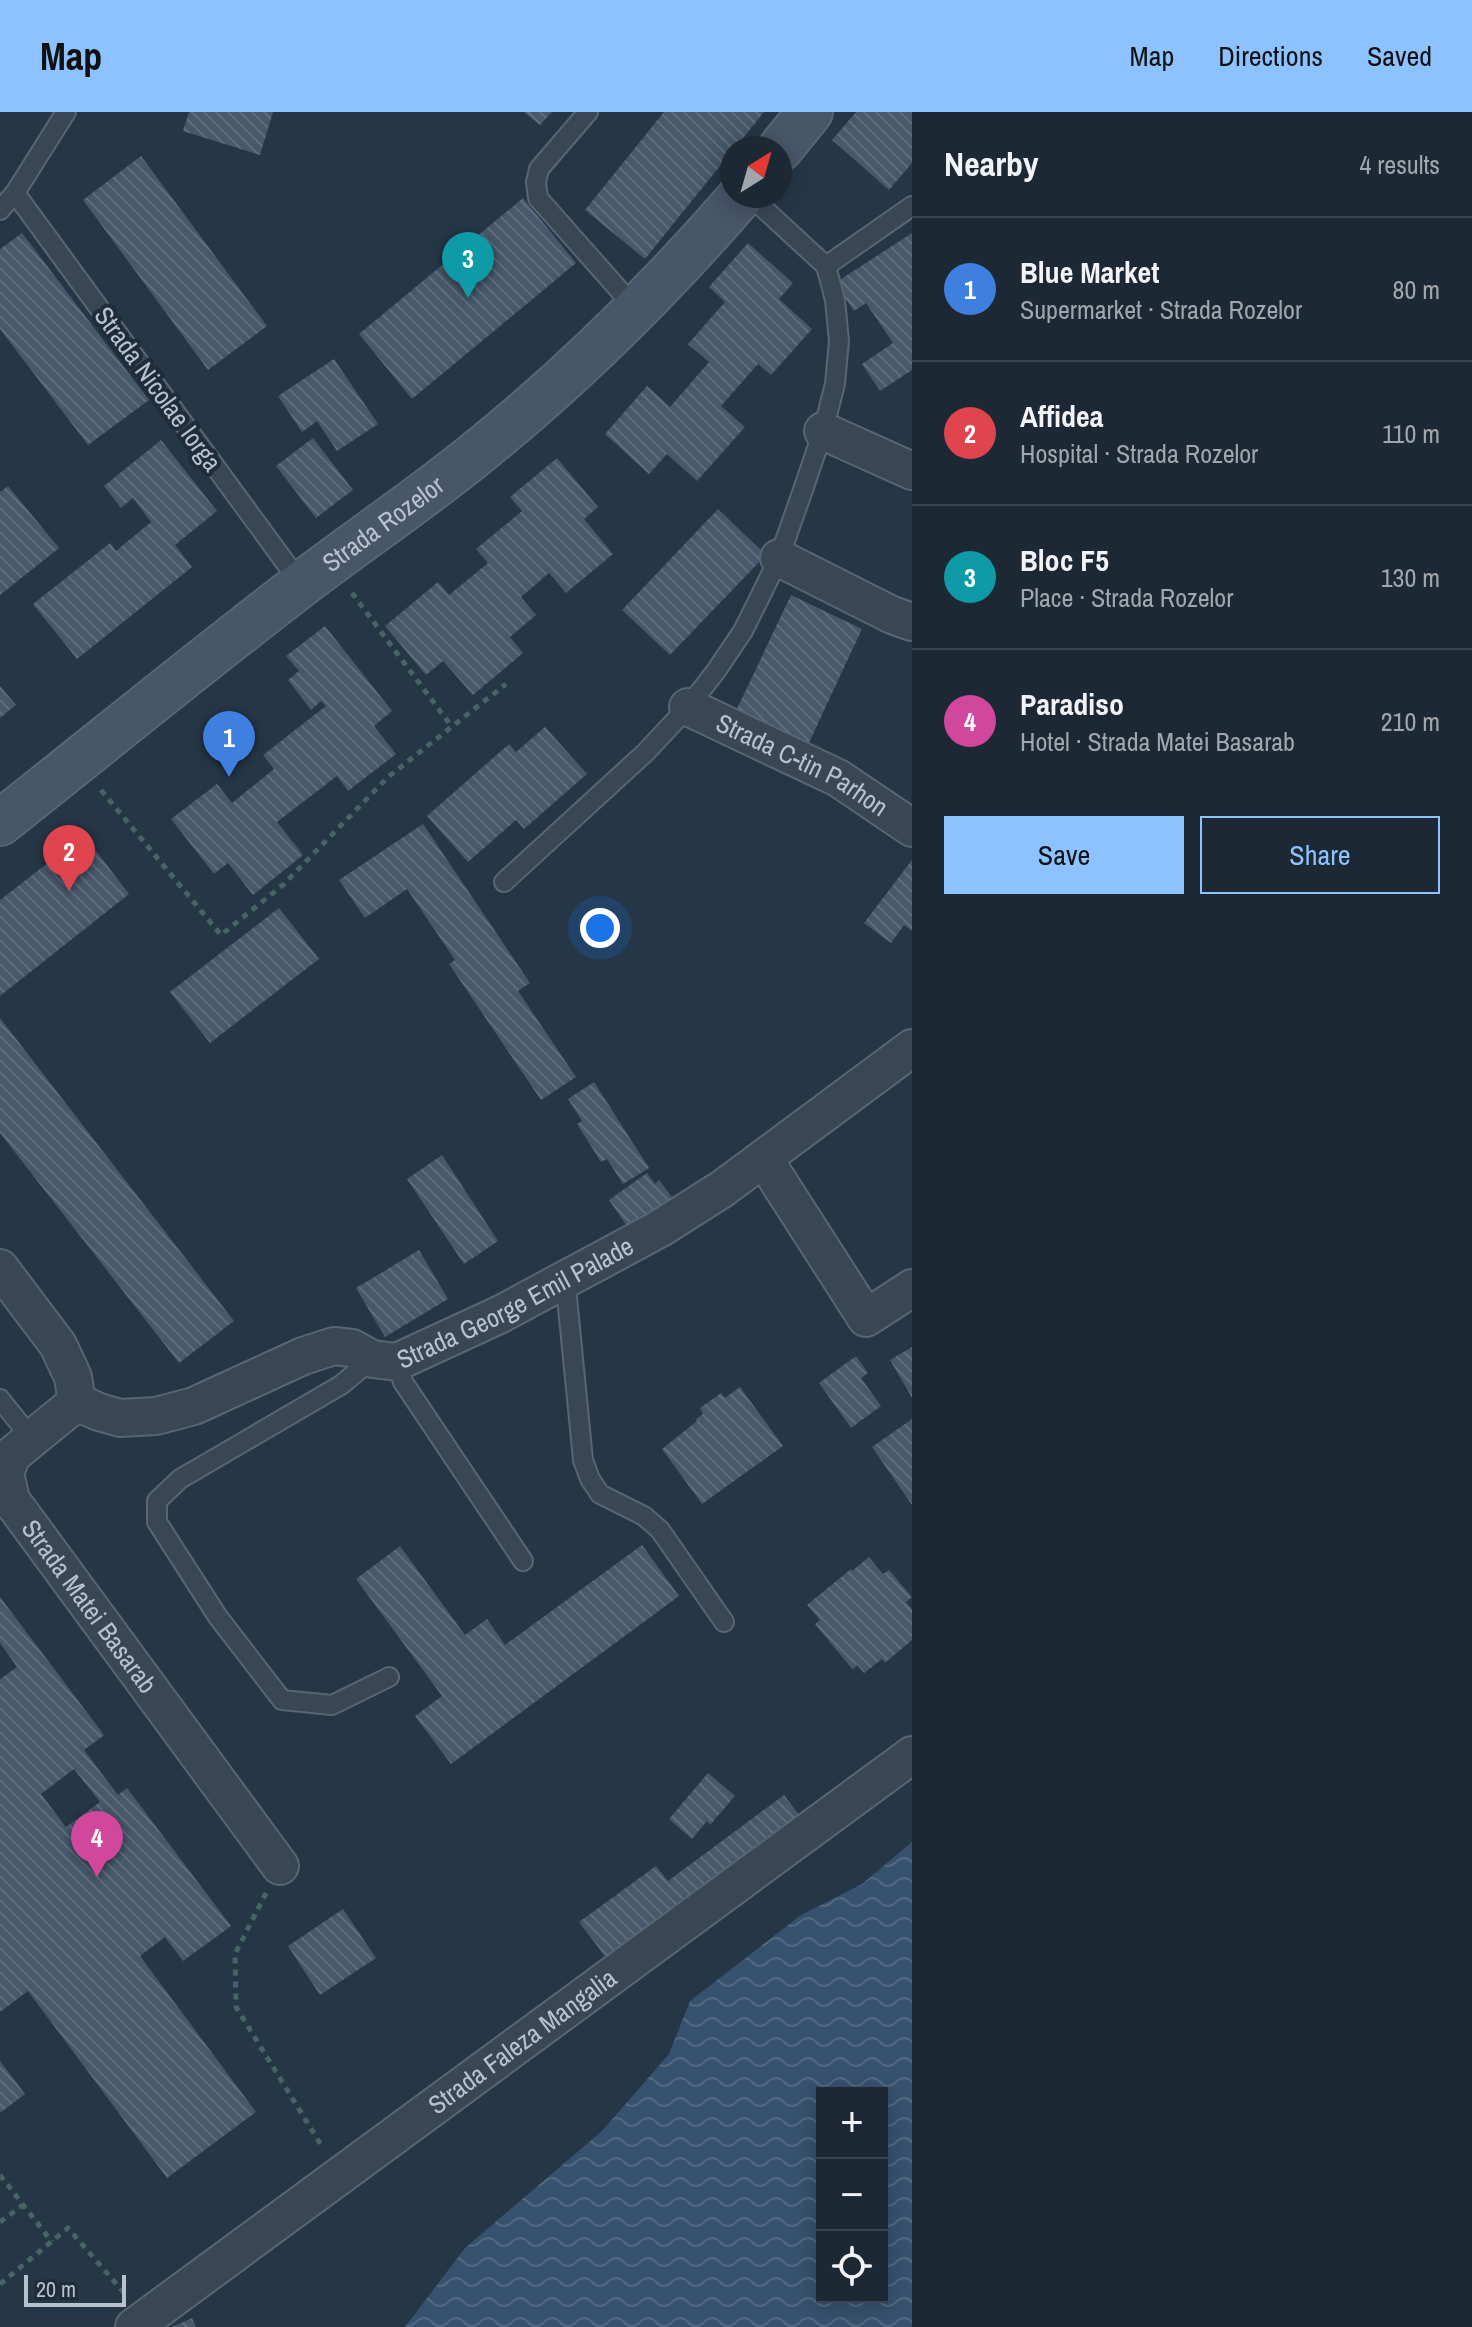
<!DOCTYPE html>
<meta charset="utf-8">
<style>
body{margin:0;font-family:"Archivo Narrow",sans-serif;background:#25303c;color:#f1f3f6}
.controls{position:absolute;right:24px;bottom:24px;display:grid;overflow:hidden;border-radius:0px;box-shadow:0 4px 20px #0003}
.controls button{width:72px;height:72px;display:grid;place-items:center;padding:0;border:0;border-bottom:2px solid #3a444f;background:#1c2834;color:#f1f3f6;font:40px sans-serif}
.compass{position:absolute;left:720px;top:24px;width:72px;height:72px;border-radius:50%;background:#1c2834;box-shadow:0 4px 20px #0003;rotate:37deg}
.scale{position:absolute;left:24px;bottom:20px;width:102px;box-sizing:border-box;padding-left:8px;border:4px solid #b7c2ce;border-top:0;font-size:22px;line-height:28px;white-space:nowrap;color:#b7c2ce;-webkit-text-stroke:6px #1e2c3b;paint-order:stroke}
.you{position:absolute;left:600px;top:816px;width:28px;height:28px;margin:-20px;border:6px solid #fff;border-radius:50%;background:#1a73e8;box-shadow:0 0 0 12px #1a73e833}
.badge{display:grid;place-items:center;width:52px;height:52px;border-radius:50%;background:#8bc2ff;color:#fff;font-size:26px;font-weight:700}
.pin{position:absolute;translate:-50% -66px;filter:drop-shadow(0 2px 4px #0008)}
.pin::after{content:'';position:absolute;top:42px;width:28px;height:24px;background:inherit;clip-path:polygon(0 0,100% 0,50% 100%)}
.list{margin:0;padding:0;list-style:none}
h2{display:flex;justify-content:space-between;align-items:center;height:104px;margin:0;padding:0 32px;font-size:34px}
h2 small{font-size:26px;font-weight:400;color:#a0a6ac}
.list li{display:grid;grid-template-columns:52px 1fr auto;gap:24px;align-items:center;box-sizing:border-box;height:144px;padding:0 32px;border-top:2px solid #3a444f}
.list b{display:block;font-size:30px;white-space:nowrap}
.list p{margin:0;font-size:26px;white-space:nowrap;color:#a0a6ac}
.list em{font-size:26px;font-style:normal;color:#a0a6ac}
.actions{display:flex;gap:16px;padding:24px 32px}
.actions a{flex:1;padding:18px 0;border:2px solid #8bc2ff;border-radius:0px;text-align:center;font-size:28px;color:#8bc2ff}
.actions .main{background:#8bc2ff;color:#111}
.icon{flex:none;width:44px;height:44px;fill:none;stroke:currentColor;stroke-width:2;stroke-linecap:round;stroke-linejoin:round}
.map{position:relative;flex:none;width:912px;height:2215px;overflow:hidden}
header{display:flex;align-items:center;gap:48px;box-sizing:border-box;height:112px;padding:0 40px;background:#8bc2ff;color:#111}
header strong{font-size:38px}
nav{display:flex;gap:44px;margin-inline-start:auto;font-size:28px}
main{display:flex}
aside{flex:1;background:#1c2834}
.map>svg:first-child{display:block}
.water{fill:url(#water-waves);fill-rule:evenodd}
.building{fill:url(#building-back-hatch);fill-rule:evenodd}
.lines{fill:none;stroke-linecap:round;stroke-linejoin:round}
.lane-casing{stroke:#586572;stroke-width:22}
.street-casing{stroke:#586572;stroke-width:40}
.secondary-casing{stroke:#586572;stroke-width:48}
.path{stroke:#476465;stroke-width:5;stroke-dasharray:6 6;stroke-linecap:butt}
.lane{stroke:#394755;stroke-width:18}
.street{stroke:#394755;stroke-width:36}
.secondary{stroke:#475668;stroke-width:44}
.labels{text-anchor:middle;stroke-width:8;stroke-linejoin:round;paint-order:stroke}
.street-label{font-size:26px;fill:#b7c2ce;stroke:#1e2c3b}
</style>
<header>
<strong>Map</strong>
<nav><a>Map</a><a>Directions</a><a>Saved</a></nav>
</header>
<main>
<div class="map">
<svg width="912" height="2215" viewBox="0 0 912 2215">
<defs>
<pattern id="water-waves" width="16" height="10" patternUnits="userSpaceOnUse" patternTransform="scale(2)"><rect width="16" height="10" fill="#37526e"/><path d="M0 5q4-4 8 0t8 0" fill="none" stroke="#526982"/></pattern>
<pattern id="building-back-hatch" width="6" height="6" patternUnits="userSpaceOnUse" patternTransform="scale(2)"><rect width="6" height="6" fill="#46586a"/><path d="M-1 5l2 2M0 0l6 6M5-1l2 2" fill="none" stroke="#5e6e7e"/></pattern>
</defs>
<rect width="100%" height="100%" fill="#253646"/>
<path class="water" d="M 912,1730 L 912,2215 L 405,2215 L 465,2136 L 602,2019 L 669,1942 L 690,1889 L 801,1803 L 862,1772 ZM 822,1981 L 882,1981 L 882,2185 L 822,2185 Z"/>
<g class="building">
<path d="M 189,0 L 273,0 L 260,43 L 183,19 Z"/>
<path d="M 524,0 L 552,0 L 540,13 Z"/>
<path d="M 664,0 L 764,0 L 735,36 L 732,36 L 732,39 L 645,147 L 585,98 Z"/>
<path d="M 856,0 L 912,0 L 912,51 L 889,78 L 832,28 Z"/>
<path d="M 141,44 L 267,214 L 208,258 L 83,88 Z"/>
<path d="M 523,86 L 576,151 L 412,287 L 359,222 Z"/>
<path d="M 22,121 L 149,288 L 88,333 L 0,217 L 0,137 Z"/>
<path d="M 912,121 L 912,258 L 880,279 L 862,252 L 893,231 L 866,191 L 854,199 L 835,171 Z"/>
<path d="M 748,131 L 793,171 L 779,187 L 812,217 L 771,263 L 758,252 L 721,294 L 745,315 L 697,369 L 667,342 L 649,362 L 605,322 L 647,274 L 670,295 L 709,250 L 688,232 L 725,190 L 709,175 Z"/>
<path d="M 334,247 L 378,312 L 337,339 L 317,309 L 302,320 L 278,284 Z"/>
<path d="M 313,326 L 353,378 L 316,406 L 276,354 Z"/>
<path d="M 161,328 L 217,399 L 175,433 L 192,455 L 77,547 L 33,492 L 110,431 L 116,439 L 151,410 L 133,386 L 121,396 L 104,374 Z"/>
<path d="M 557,346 L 598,395 L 584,407 L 613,442 L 566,481 L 549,461 L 521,485 L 536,503 L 510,525 L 523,541 L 473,583 L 443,549 L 426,563 L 385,514 L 438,470 L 449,483 L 488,451 L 476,437 L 522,399 L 510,385 Z"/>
<path d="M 8,374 L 59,436 L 0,483 L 0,380 Z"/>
<path d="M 718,397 L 766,443 L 670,543 L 622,498 Z"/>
<path d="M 791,483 L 862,517 L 807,635 L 735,601 Z"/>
<path d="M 325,514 L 392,599 L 374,614 L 396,642 L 348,679 L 337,664 L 277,710 L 303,743 L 253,783 L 228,751 L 214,762 L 171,707 L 217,672 L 232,691 L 274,657 L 263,643 L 326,594 L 321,589 L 311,598 L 288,568 L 299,559 L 286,544 Z"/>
<path d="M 0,574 L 16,593 L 0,606 Z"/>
<path d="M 545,615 L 587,662 L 524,717 L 516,708 L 468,750 L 427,704 L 509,632 L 516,640 Z"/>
<path d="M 423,712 L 530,871 L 518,879 L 576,965 L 541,988 L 449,852 L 455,848 L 407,777 L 365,806 L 339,768 Z"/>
<path d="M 84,723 L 129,782 L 0,884 L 0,788 Z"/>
<path d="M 912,748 L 912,819 L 904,813 L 891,831 L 864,811 Z"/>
<path d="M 279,796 L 319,847 L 210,931 L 170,880 Z"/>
<path d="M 0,906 L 234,1209 L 179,1251 L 0,1021 Z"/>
<path d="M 594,970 L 649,1056 L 623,1072 L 607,1047 L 601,1050 L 577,1012 L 582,1009 L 568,987 Z"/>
<path d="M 442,1043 L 498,1129 L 464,1152 L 407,1067 Z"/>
<path d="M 647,1061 L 655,1072 L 659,1068 L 674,1088 L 631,1120 L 609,1088 Z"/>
<path d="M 419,1138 L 448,1187 L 385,1225 L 356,1176 Z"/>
<path d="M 912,1235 L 912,1286 L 890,1248 Z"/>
<path d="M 856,1244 L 868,1261 L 861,1266 L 881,1294 L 851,1316 L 819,1271 Z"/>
<path d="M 740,1275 L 783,1334 L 702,1392 L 662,1337 L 697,1309 L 696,1307 L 703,1302 L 700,1296 L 721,1281 L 725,1286 Z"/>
<path d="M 912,1307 L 912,1393 L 872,1335 Z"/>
<path d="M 642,1433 L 679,1484 L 451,1652 L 415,1604 L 442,1584 L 356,1467 L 400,1434 L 465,1523 L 487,1507 L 505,1533 Z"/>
<path d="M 869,1445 L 883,1462 L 889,1458 L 912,1485 L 906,1490 L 912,1497 L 912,1528 L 885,1551 L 882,1547 L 864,1561 L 857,1553 L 853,1558 L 815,1512 L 820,1508 L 807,1493 L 851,1457 L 852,1459 Z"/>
<path d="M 0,1485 L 104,1623 L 84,1638 L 118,1683 L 127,1676 L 231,1814 L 183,1849 L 165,1825 L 140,1844 L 256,2000 L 167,2066 L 28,1879 L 0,1900 L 0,1567 L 17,1555 L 0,1531 ZM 74,1657 L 100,1690 L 66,1715 L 41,1682 Z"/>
<path d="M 708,1661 L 735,1684 L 710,1713 L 707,1709 L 692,1727 L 669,1707 Z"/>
<path d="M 784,1683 L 807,1713 L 610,1851 L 579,1810 L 656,1754 L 668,1769 Z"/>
<path d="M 343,1797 L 376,1846 L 320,1883 L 288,1834 Z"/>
<path d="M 0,1949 L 25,1982 L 0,2001 Z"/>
<path d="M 192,2206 L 196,2215 L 172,2215 Z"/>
</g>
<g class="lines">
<defs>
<g id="lane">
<path d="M 588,0 L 539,57 L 536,70 L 538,86 L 636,197"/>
<path d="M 15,81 L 301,472"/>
<path d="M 0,98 L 15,81 L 66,0"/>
<path d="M 826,154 L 912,94"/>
<path d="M 504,770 L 646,640 L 688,595 L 716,559 L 743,519 L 759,487 L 779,446 L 803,378 L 823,319 L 835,272 L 839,229 L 835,188 L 826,154 L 750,84"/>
<path d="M 565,1165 L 583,1348 L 590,1367 L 600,1382 L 644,1404 L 660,1418 L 724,1510"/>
<path d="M 372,1247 L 341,1273 L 180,1367 L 157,1389 L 157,1410 L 218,1505 L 282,1588 L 332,1593 L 389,1565"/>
<path d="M 397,1250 L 403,1270 L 523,1449"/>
<path d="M 0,1287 L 32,1327"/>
</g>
<g id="street">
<path d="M 823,319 L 912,359"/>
<path d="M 779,446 L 892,503 L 912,510"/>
<path id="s1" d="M 688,595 L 838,666 L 912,716"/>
<path d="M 764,1047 L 866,1206 L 912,1176"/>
<path id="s2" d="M 0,1156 L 58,1233 L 73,1265 L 77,1290 L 12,1343 L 5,1361 L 11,1388 L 280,1754"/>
<path id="s3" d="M 77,1290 L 99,1300 L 120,1306 L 156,1304 L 194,1294 L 303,1244 L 334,1234 L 352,1236 L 372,1247 L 397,1250 L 501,1202 L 659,1117 L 722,1077 L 912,936"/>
<path id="s4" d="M 134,2215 L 912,1643"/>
</g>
<g id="secondary">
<path d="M 780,37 L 810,0"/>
<path id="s5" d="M 0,711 C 101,631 201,549 303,471 C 362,426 425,384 482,337 C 576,261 662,175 741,84"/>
</g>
</defs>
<use href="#lane" class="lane-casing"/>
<use href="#street" class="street-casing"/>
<use href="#secondary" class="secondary-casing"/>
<g class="path">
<path d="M 352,481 L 452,615"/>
<path d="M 101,678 L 221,823 L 284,772 L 388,665 L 506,572"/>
<path d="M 266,1781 L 235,1842 L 236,1895 L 323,2036"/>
<path d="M 0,2063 L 52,2130"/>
<path d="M 0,2110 L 23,2093"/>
<path d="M 0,2172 L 68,2116 L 125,2182"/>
</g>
<use href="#lane" class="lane"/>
<use href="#street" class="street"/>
<use href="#secondary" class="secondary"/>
</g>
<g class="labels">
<g class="street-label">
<text transform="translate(158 277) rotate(54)" y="9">Strada Nicolae Iorga</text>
<text dy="9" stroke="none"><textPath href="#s5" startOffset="486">Strada Rozelor</textPath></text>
<text dy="9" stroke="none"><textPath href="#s1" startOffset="128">Strada C-tin Parhon</textPath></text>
<text dy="9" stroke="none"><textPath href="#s3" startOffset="472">Strada George Emil Palade</textPath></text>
<text dy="9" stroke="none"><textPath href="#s2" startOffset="420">Strada Matei Basarab</textPath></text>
<text dy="9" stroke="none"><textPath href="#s4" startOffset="482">Strada Faleza Mangalia</textPath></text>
</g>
</g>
</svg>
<div class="controls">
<button>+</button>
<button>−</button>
<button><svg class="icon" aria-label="locate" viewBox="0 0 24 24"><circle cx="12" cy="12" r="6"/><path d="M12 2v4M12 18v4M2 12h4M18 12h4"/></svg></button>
</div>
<svg class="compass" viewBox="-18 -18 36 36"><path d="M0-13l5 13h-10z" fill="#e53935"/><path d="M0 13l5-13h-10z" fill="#a0a6ac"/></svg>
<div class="scale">20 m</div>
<div class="you"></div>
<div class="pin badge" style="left:229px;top:665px;background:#3f7fe0">1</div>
<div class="pin badge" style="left:69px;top:779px;background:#e0444e">2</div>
<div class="pin badge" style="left:468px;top:186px;background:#0f9aa8">3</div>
<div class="pin badge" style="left:97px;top:1765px;background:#d1479c">4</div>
</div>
<aside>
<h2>Nearby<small>4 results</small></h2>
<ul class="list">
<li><span class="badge" style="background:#3f7fe0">1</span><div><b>Blue Market</b><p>Supermarket · Strada Rozelor</p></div><em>80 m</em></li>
<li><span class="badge" style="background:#e0444e">2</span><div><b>Affidea</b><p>Hospital · Strada Rozelor</p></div><em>110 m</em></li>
<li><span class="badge" style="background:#0f9aa8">3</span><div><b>Bloc F5</b><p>Place · Strada Rozelor</p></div><em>130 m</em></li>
<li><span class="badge" style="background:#d1479c">4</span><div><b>Paradiso</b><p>Hotel · Strada Matei Basarab</p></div><em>210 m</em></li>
</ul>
<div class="actions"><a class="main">Save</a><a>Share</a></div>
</aside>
</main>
